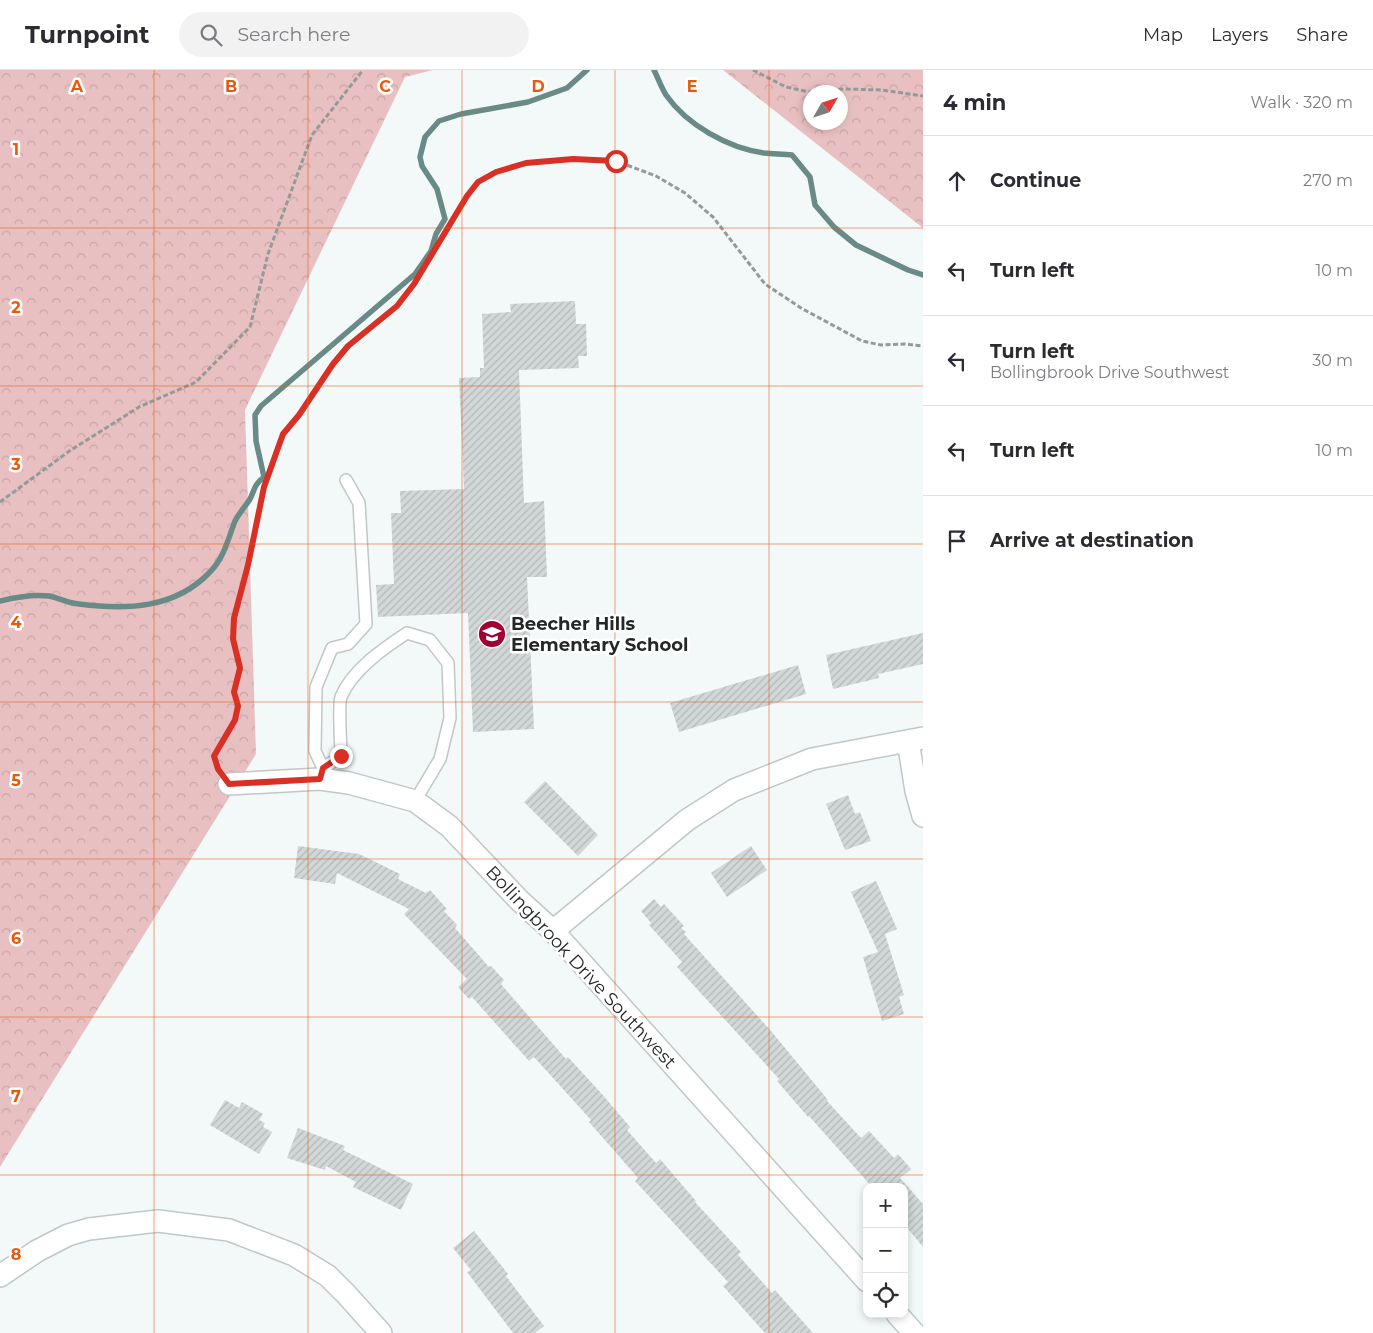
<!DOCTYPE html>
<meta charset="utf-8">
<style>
body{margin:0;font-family:Montserrat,sans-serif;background:#f2f2f3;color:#2b2b33}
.controls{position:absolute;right:15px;bottom:15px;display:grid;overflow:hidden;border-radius:10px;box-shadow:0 2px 8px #0003}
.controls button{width:45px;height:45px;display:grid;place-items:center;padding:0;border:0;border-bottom:1px solid #e1e1e2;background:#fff;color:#2b2b33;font:25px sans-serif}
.compass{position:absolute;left:803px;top:15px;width:45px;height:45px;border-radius:50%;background:#fff;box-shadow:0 2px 8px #0003;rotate:51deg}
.stop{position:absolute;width:15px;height:15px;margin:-11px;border:4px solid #d93025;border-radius:50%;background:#fff}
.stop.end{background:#d93025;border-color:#fff;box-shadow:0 1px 5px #0008}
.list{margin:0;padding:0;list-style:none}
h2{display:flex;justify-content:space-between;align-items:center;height:65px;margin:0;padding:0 20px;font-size:21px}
h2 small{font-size:16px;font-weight:400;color:#7c7c81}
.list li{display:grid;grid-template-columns:32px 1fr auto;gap:15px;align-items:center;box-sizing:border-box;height:90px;padding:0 20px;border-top:1px solid #e1e1e2}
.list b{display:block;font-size:19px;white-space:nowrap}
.list p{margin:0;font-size:16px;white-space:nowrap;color:#7c7c81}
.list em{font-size:16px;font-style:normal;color:#7c7c81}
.icon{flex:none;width:28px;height:28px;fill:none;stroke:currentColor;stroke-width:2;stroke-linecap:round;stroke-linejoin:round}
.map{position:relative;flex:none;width:923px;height:1263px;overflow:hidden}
header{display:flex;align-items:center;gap:30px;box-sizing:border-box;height:70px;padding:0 25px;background:#fff;border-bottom:1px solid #e1e1e2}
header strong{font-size:24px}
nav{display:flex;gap:28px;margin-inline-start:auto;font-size:18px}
.search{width:350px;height:45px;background:#f2f2f3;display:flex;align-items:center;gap:12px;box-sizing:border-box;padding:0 18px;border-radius:28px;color:#7c7c81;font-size:19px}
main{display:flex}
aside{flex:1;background:#fff}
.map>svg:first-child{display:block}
.forest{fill:url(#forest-crowns);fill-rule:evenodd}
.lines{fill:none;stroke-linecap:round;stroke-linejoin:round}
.stream{stroke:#6a8a87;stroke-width:5.5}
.building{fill:url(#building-hatch)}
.lane-casing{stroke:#c1c7c7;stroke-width:14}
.street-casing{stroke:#c1c7c7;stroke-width:24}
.path{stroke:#949999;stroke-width:3;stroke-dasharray:5 2.5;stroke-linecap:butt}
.lane{stroke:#fff;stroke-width:11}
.street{stroke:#fff;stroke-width:21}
.route{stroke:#d93025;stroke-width:6}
.grid{fill:none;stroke:#e8590c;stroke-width:1;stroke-opacity:0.55}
.labels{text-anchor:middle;stroke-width:5;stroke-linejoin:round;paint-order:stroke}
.poi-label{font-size:18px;font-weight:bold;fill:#252727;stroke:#fff;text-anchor:start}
.street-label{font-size:18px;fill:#252727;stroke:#fff}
.grid-label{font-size:16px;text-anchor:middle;font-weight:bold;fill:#e8590c;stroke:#fff;stroke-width:5;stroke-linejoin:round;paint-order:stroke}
</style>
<header>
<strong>Turnpoint</strong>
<div class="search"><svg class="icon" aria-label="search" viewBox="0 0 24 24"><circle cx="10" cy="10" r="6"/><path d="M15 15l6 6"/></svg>Search here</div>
<nav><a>Map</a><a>Layers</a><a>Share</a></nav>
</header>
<main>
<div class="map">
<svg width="923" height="1263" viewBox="0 0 923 1263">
<defs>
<pattern id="forest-crowns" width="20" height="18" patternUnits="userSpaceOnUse" patternTransform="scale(1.25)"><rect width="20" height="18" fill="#e9c0c2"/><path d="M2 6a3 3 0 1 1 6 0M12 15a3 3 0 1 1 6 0" fill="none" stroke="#c8a5a7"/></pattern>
<pattern id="building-hatch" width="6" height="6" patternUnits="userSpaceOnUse" patternTransform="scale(1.25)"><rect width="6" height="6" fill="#d1d8d7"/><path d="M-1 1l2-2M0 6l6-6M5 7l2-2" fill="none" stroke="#b3b9b9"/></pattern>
</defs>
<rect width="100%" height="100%" fill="#f3f9f9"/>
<g class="forest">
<path d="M 0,0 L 433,0 L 405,7 L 245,340 L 256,684 L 0,1097 Z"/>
<path d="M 723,0 L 923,0 L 923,158 ZM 811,22 L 841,22 L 841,52 L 811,52 Z"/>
</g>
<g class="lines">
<g class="stream">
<path d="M 654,0 C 658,8 661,17 666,25 C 687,55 728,78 764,83 C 773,84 783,84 792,85 L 810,107 L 815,135 L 834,157 L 856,175 L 908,200 L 923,205"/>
<path d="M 0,531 C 16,527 33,524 49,526 C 59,528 68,533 79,534 C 126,540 175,539 210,502 C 224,488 228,469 235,451 C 239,443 245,437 250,429 C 255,419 254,415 264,407 L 256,371 L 255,345 L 261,336 L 415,204 L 431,181 L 436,164 L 445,149 L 437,119 L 422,96 L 420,87 L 425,67 L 439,51 L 461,44 L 528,32 L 567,18 L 587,0"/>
</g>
</g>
<g class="building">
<path d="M 575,231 L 576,254 L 586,254 L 587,286 L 578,286 L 579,298 L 519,300 L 524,433 L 544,431 L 547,507 L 527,507 L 534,659 L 473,662 L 468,543 L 378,547 L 376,515 L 394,514 L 391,443 L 401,443 L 400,421 L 464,419 L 459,308 L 480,307 L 480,298 L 484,298 L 482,244 L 511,242 L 510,234 Z"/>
<path d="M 923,563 L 923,594 L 878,604 L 879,608 L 833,619 L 826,585 Z"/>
<path d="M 798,595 L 806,624 L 679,662 L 670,633 Z"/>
<path d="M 545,711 L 598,765 L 578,786 L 524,732 Z"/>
<path d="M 848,725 L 855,744 L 860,742 L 871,771 L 845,780 L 826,734 Z"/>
<path d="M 298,776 L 359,784 L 400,804 L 398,809 L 426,823 L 430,820 L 447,839 L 444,841 L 457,855 L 455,858 L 489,897 L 491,896 L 504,910 L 501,914 L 506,920 L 566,989 L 568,987 L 601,1023 L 630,1057 L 627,1060 L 656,1093 L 660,1089 L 696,1131 L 695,1132 L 741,1182 L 738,1185 L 772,1223 L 775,1220 L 813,1263 L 765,1263 L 723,1216 L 728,1212 L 635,1111 L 638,1108 L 589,1052 L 591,1050 L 534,987 L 529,991 L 472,927 L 469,929 L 458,917 L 467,909 L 404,844 L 409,839 L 337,803 L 335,814 L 294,808 Z"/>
<path d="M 751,776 L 767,800 L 727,827 L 711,803 Z"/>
<path d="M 876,811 L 897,859 L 885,864 L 904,925 L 899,927 L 904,944 L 882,951 L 863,887 L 878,882 L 851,822 Z"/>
<path d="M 654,829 L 661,837 L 664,834 L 684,856 L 681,858 L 686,862 L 684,864 L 771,961 L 828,1030 L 827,1031 L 861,1068 L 869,1061 L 894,1088 L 898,1084 L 911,1099 L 900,1108 L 923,1134 L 923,1177 L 904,1154 L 904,1117 L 872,1117 L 809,1046 L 808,1047 L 777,1011 L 779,1009 L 677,897 L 682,892 L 649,855 L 651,853 L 641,841 Z"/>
<path d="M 225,1030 L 239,1038 L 242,1032 L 263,1044 L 259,1050 L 265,1053 L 263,1057 L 272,1062 L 259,1084 L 210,1055 Z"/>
<path d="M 298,1058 L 345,1076 L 343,1080 L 413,1114 L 401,1140 L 353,1117 L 356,1112 L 326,1096 L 325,1100 L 287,1088 Z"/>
<path d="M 474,1161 L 508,1204 L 506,1206 L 544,1256 L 535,1263 L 513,1263 L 467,1202 L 471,1200 L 453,1178 Z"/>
</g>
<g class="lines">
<defs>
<g id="lane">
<path d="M 323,698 L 341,686 C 341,675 338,635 341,627 C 352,600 384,578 407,563 L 430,570 L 448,593 L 450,648 L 440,689 L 415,731"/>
<path d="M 321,704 L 323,698 L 315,681 L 316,617 L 332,578 L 348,574 L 366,554 L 359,433 L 346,410"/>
</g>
<g id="street">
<path d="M 908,671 L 916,721 L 923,746"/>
<path d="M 229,714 L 320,709 L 349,713 L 415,731 L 449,756 L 520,831 L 553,861 L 867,1211"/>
<path d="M 553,861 L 687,750 L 734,720 L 812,689 L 923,668"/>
<path d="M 0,1206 L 37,1181 L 68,1165 L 89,1159 L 158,1151 L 229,1160 L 294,1185 L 328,1206 L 346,1224 L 381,1263"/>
<path d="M 897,1244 L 914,1263"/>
</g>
</defs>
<use href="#lane" class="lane-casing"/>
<use href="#street" class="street-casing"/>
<g class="path">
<path d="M 753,0 L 786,17 L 809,22 L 844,19 L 882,20 L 923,26"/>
<path d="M 0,432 L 68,382 L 139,337 L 196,312 L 250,257 L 268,184 L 312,65 L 363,0"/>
<path d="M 218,698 L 214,686 L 235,650 L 238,636 L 234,622 L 240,597 L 233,569 L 234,548 L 248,495 L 264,417 L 283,364 L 299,345 L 333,294 L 348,276 L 397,236 L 414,215 L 467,126 L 478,112 L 496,102 L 526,93 L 573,89 L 616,91 L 656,106 L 685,123 L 713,147 L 765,214 L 801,238 L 862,271 L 881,275 L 905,274 L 923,276"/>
</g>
<use href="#lane" class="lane"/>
<use href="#street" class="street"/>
</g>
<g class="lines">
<path class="route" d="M 341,686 L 323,698 L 320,709 L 229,714 L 218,699 L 214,686 L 235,650 L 238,636 L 234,622 L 240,598 L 233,569 L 234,548 L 248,495 L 264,417 L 283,364 L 299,345 L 333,294 L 348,276 L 397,236 L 414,214 L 467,126 L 478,112 L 496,102 L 526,93 L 573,89 L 616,91"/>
</g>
<path class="grid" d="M 154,0 L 154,1263M 308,0 L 308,1263M 462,0 L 462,1263M 615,0 L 615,1263M 769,0 L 769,1263M 0,158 L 923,158M 0,316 L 923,316M 0,474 L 923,474M 0,632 L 923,632M 0,789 L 923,789M 0,947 L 923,947M 0,1105 L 923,1105"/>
<defs>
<symbol id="school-disc" viewBox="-11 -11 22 22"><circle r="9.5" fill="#a10035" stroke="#fff"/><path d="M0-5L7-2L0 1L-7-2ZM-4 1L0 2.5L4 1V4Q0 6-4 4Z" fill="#fff"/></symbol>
</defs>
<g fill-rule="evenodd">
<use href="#school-disc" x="476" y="548" width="32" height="32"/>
</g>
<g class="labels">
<g class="poi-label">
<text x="511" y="560">Beecher Hills<tspan x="511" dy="21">Elementary School</tspan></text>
</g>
<g class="street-label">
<text transform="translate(581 897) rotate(47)" y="6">Bollingbrook Drive Southwest</text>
</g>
</g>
<g class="grid-label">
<text x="77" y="22">A</text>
<text x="231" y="22">B</text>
<text x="385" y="22">C</text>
<text x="538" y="22">D</text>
<text x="692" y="22">E</text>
<text x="16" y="85">1</text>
<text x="16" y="243">2</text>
<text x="16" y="400">3</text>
<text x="16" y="558">4</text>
<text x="16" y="716">5</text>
<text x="16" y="874">6</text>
<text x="16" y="1032">7</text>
<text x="16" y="1190">8</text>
</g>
</svg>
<div class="controls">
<button>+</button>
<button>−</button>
<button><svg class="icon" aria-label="locate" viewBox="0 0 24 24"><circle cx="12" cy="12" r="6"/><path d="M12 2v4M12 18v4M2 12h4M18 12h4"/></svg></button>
</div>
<svg class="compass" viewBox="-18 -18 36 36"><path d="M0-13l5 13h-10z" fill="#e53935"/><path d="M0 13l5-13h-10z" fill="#7c7c81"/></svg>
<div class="stop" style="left:616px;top:91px"></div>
<div class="stop end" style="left:341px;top:686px"></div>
</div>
<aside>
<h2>4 min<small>Walk · 320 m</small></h2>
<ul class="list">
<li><svg class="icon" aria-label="ahead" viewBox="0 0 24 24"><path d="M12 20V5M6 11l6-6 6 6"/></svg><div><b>Continue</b></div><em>270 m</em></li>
<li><svg class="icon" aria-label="left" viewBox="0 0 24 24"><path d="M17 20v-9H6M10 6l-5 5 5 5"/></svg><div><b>Turn left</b></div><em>10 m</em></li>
<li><svg class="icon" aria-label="left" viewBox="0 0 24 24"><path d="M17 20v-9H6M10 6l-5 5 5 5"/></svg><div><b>Turn left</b><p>Bollingbrook Drive Southwest</p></div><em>30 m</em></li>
<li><svg class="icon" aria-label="left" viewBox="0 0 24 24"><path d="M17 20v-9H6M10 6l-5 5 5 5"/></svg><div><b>Turn left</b></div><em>10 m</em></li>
<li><svg class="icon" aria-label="arrive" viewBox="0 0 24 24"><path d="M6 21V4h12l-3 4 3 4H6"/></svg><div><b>Arrive at destination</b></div></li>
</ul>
</aside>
</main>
